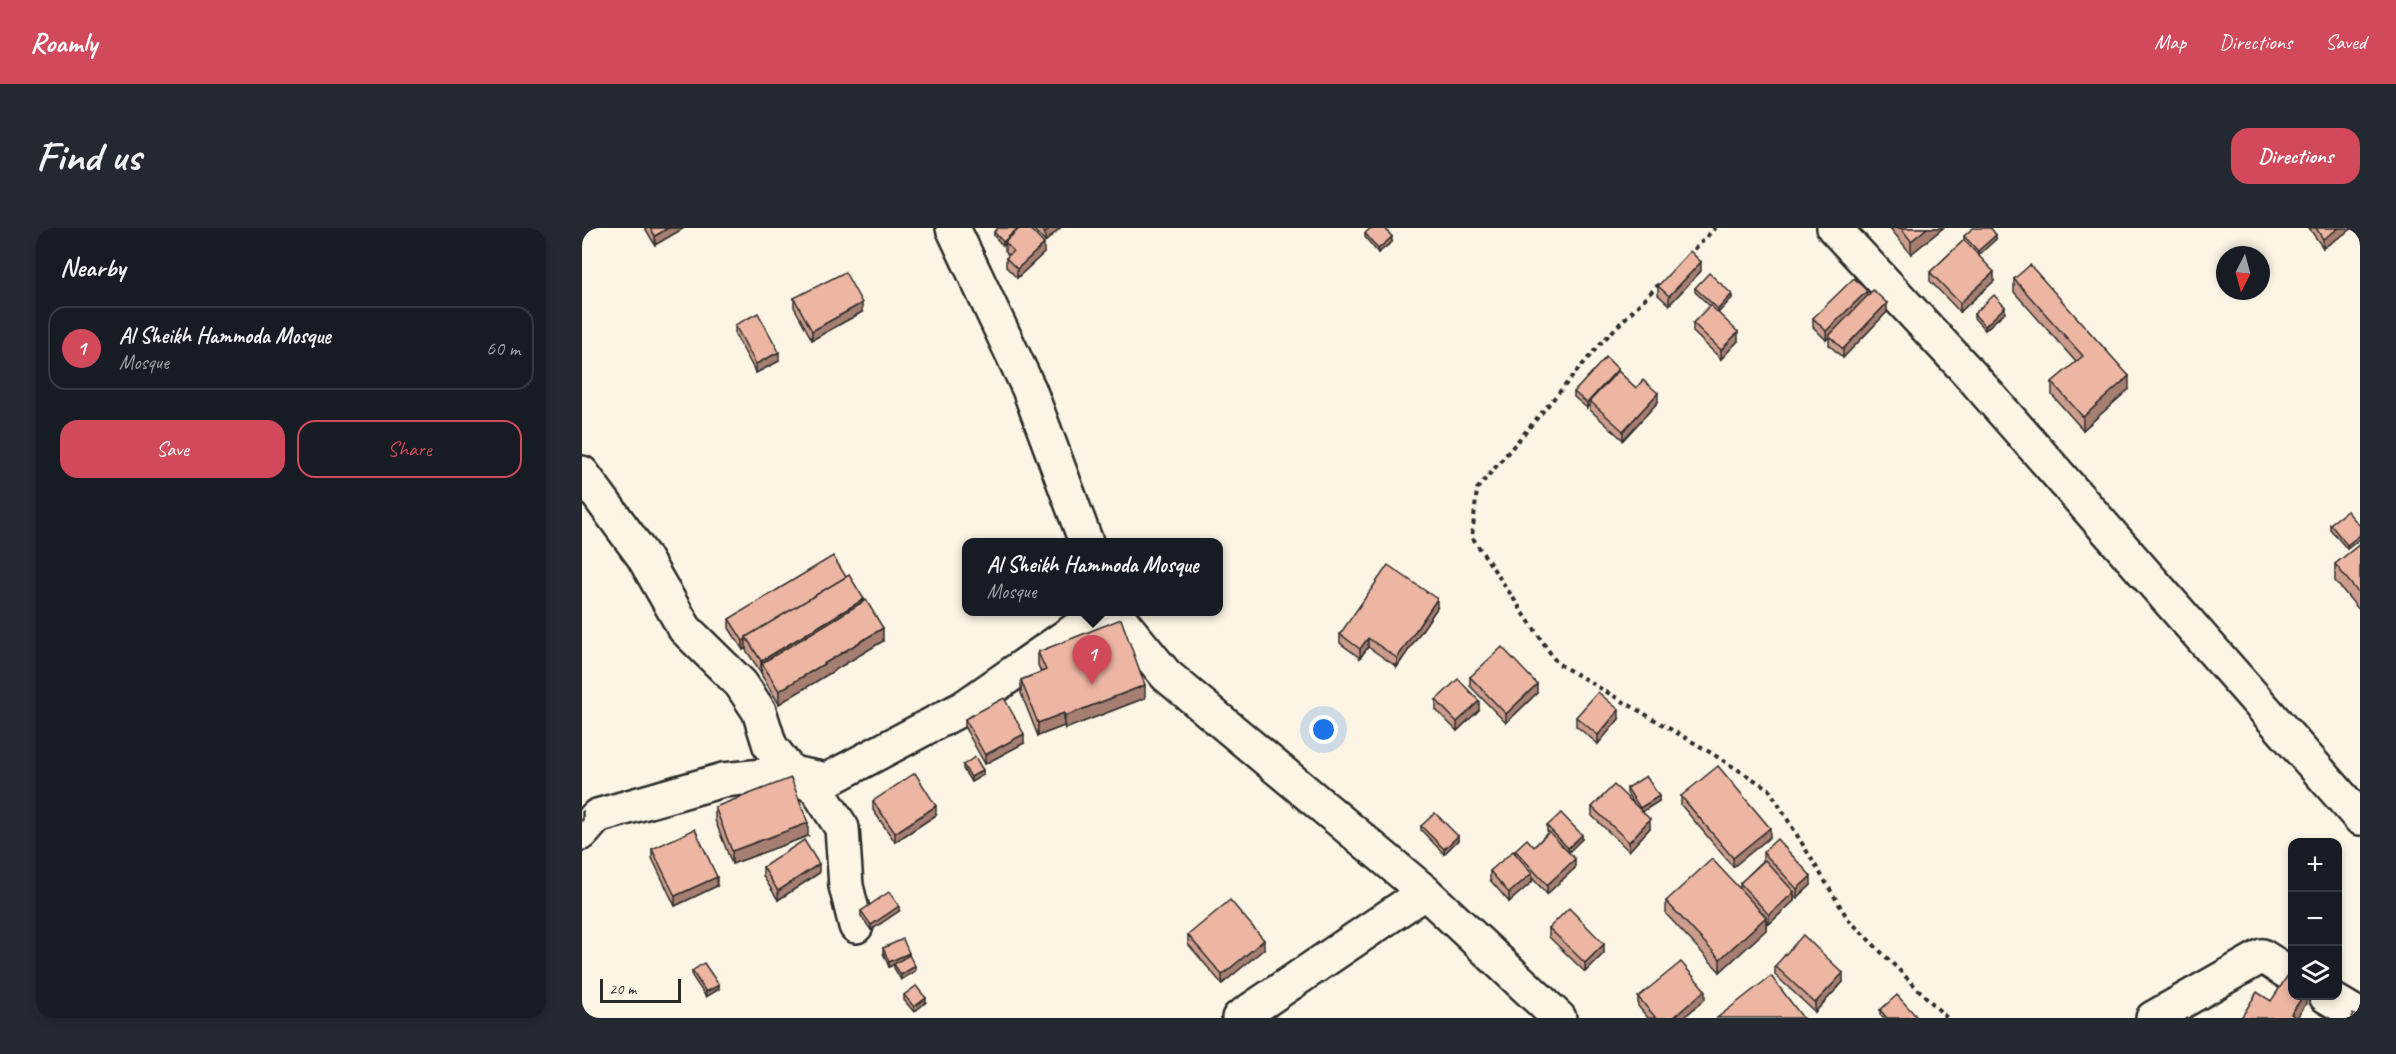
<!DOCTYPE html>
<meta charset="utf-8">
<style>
body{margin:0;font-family:Caveat,sans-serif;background:#242831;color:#f1f3f6}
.controls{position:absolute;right:18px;bottom:18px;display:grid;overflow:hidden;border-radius:12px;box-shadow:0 3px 9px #0003}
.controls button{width:54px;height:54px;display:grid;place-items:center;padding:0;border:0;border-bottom:2px solid #363941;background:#171b24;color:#f1f3f6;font:30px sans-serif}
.compass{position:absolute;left:1634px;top:18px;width:54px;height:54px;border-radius:50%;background:#171b24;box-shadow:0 3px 9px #0003;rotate:186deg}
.scale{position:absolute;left:18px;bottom:15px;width:81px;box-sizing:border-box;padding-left:6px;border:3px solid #2b2b2b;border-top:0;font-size:16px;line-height:21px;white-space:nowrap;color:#2b2b2b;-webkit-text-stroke:4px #fcf5e5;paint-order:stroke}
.you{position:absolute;left:742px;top:502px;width:21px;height:21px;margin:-15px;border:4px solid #fff;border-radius:50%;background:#1a73e8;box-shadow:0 0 0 9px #1a73e833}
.badge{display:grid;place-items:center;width:39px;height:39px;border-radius:50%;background:#d1495b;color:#fff;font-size:20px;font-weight:700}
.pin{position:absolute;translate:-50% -50px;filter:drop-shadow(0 2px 3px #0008)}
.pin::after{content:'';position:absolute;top:32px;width:21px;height:18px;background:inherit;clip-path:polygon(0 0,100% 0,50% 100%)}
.popup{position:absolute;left:380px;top:310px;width:261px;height:78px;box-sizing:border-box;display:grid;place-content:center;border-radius:12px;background:#171b24;filter:drop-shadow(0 2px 4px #0005);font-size:20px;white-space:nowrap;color:#9ea1a6}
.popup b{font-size:22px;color:#f1f3f6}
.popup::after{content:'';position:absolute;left:50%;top:100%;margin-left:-12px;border:12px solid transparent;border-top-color:#171b24}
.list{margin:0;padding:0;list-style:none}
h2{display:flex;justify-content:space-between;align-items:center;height:78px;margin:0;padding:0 24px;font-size:26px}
h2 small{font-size:20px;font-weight:400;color:#9ea1a6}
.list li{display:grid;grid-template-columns:39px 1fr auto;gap:18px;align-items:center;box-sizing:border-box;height:84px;margin:0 12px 12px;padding:0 12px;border:2px solid #363941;border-radius:18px}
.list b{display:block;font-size:22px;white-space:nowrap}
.list p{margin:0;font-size:20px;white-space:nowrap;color:#9ea1a6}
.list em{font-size:20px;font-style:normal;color:#9ea1a6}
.actions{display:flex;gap:12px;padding:18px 24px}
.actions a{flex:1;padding:14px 0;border:2px solid #d1495b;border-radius:18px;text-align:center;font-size:21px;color:#d1495b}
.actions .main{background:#d1495b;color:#fff}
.icon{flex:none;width:33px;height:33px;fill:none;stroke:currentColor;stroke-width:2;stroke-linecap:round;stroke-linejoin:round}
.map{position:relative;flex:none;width:1778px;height:790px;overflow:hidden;border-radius:18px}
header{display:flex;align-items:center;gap:36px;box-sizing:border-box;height:84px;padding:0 30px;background:#d1495b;color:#fff}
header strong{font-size:28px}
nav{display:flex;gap:33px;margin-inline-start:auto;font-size:21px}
.intro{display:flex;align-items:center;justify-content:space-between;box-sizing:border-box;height:144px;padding:0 36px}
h1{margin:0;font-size:42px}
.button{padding:15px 27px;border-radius:18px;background:#d1495b;color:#fff;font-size:21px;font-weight:700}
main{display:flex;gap:36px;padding:0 36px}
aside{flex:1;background:#171b24;border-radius:18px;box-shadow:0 3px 9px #0003}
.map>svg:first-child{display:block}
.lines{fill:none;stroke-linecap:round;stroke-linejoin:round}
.minor-casing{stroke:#2b2b2b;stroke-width:38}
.path{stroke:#2b2b2b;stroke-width:4;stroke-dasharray:4.5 4.5;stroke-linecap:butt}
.minor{stroke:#fcf5e5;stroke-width:33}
.wall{fill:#cc9d8c;stroke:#2b2b2b;stroke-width:1.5}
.shaded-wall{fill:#a67f72;stroke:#2b2b2b;stroke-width:1.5}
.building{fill:#edb6a3;stroke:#2b2b2b;stroke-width:1.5}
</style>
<header>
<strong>Roamly</strong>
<nav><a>Map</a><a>Directions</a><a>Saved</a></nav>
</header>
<div class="intro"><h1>Find us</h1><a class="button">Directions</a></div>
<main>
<aside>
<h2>Nearby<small></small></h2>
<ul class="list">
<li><span class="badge">1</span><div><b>Al Sheikh Hammoda Mosque</b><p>Mosque</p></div><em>60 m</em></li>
</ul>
<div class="actions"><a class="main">Save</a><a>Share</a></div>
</aside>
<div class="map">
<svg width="1778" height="790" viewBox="0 0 1778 790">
<rect width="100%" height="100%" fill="#fcf5e5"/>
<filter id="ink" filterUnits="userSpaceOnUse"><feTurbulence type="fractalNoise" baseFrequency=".0167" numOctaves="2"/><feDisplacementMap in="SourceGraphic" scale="12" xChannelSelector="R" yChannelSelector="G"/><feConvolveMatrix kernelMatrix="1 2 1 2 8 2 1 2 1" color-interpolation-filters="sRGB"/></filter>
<g filter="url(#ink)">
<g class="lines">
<defs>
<g id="minor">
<path d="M 371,0 L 447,161 L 504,314"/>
<path d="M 1252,0 L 1387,145 L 1778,590"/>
<path d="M 0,245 L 61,328 L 103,401 L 159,456 L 177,483 L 188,518 L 209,545 L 234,560 L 260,600 L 264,658 L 274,698"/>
<path d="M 532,384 L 584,447 L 843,664 L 977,790"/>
<path d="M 0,605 L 15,588 L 141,552 L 209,545 L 245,552 L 381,480 L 519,384"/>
<path d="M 1744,768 L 1778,788"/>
<path d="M 657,790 L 843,664"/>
<path d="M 1571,790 L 1680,728 L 1710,747"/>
</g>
</defs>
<use href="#minor" class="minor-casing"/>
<g class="path">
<path d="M 1106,28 L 1133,0"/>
<path d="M 1077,56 L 1018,116 L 895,261 L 890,309 L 975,435 L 1121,520 L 1187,561 L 1266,691 L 1365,790"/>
</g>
<use href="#minor" class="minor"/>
</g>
<g class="wall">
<path d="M 63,0 L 102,0 L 73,17 Z"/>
<path d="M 450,0 L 478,0 L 463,14 Z"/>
<path d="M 1308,0 L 1361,0 L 1329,26 Z"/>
<path d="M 1727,0 L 1771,0 L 1741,20 Z"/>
<path d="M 412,4 L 462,25 L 435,50 L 424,39 L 424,30 L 427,28 L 423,23 L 423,16 L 421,18 L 412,8 Z"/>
<path d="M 783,5 L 810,14 L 796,25 L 783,9 Z"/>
<path d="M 1382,8 L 1414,11 L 1396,27 L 1412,53 L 1378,84 L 1348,53 L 1348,44 L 1382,12 Z"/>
<path d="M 1119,43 L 1087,77 L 1076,67 L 1076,58 Z"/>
<path d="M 1432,51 L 1547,161 L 1501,202 L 1470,167 L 1470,154 L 1494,134 L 1432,64 Z"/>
<path d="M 1113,60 L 1150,70 L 1136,85 L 1156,113 L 1139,131 L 1111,104 L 1111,95 L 1128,78 L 1113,64 Z"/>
<path d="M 1285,67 L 1305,84 L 1261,130 L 1247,117 L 1247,109 L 1244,112 L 1231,99 L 1231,90 Z"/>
<path d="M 212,70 L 280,84 L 230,112 L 212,79 Z"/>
<path d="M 1423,84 L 1403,102 L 1392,90 L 1392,86 Z"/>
<path d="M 153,97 L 197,133 L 174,145 L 153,106 Z"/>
<path d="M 1036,143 L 1054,160 L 1076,174 L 1041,212 L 1008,182 L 1008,176 L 1005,180 L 992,169 L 992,164 Z"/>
<path d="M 1748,296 L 1778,298 L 1778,311 L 1765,321 L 1748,301 Z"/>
<path d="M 1778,316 L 1778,383 L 1753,353 L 1753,336 Z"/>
<path d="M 264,349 L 282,373 L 301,413 L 197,476 L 180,448 L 180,446 L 164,422 L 164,420 L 161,422 L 147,400 L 147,391 Z"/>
<path d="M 855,380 L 815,439 L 786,419 L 778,430 L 758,415 L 758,406 Z"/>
<path d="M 456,424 L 563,470 L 483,501 L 482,498 L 456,508 L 439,465 L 439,452 L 459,444 L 456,437 Z"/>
<path d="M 888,449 L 955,465 L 924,495 L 888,458 Z"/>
<path d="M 854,472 L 897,482 L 875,503 L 854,482 Z"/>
<path d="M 994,489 L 1037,491 L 1016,516 L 994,498 Z"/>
<path d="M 383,491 L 442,515 L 403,536 L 383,500 Z"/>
<path d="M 381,537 L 401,547 L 389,554 L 381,541 Z"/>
<path d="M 1045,560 L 1077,573 L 1060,584 L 1068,600 L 1047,623 L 1010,588 L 1010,579 L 1052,576 L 1045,565 Z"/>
<path d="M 1099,568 L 1188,609 L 1151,639 L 1099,577 Z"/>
<path d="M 291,573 L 354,587 L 313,614 L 291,582 Z"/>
<path d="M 133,579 L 226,608 L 150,636 L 133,592 Z"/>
<path d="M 839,598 L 876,612 L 862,626 L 839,602 Z"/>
<path d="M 965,598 L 1000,611 L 986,624 L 993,640 L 965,666 L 950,650 L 950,654 L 927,674 L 908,652 L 908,643 L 933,625 L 933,622 L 952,619 L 966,604 L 965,603 Z"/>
<path d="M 70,621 L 135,658 L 93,678 L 70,630 Z"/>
<path d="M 1181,624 L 1229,657 L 1215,670 L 1212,667 L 1212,673 L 1187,696 L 1184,693 L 1184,702 L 1138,744 L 1084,686 L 1084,673 L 1158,661 L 1158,655 L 1181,633 Z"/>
<path d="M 181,639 L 237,645 L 196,672 L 181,648 Z"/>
<path d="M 279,683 L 317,683 L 289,702 L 279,688 Z"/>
<path d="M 967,700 L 1022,725 L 1003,744 L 967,709 Z"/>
<path d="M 606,707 L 682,721 L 640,756 L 606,716 Z"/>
<path d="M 301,720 L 327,728 L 333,743 L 319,752 L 312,740 L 312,736 L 307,739 L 301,725 Z"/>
<path d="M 1193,738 L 1261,754 L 1233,784 L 1193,747 Z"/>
<path d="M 110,743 L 137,761 L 124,769 L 110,748 Z"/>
<path d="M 322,767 L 344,774 L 332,784 L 322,772 Z"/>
<path d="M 1056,769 L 1123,771 L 1101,790 L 1066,790 L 1056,778 Z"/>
<path d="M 1298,782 L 1334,790 L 1301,790 L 1298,787 Z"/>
</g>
<g class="shaded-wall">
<path d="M 86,0 L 102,0 L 73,17 L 73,8 Z"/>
<path d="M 436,0 L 441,0 L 423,14 L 423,16 L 421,18 L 421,14 Z"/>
<path d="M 468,0 L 478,0 L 463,14 L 463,5 Z"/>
<path d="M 1345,0 L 1361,0 L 1329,26 L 1329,13 Z"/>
<path d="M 1757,0 L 1771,0 L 1741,20 L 1741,11 Z"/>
<path d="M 1414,7 L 1414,11 L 1396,28 L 1396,23 Z"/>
<path d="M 810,9 L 810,14 L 796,25 L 796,21 Z"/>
<path d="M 462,16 L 462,25 L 435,50 L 435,41 Z"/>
<path d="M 1119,34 L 1119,43 L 1087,77 L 1087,68 Z"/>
<path d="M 1412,44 L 1412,53 L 1378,84 L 1378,75 Z"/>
<path d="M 1285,63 L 1285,72 L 1247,108 L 1247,109 L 1244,112 L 1244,103 Z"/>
<path d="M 1150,66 L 1150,70 L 1136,85 L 1136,81 Z"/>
<path d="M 280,75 L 280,84 L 230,112 L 230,103 Z"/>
<path d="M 1305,75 L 1305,84 L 1261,130 L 1261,121 Z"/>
<path d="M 1423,79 L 1423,84 L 1403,102 L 1403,98 Z"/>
<path d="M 1156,104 L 1156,113 L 1139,131 L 1139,122 Z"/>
<path d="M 197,124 L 197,133 L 174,145 L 174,136 Z"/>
<path d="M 1036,141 L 1036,146 L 1008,173 L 1008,176 L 1005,180 L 1005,175 Z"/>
<path d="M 1547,148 L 1547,161 L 1501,202 L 1501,189 Z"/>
<path d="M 1076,165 L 1076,174 L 1041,212 L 1041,203 Z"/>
<path d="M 1778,307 L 1778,311 L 1765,321 L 1765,317 Z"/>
<path d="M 282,371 L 282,384 L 180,435 L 179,446 L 179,433 Z"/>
<path d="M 855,371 L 855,380 L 815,439 L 815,430 Z"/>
<path d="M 301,400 L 301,413 L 197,476 L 197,463 Z"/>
<path d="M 786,410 L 786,419 L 778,430 L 778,421 Z"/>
<path d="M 164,411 L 164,420 L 161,422 L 161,413 Z"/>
<path d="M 955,456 L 955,465 L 924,495 L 924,486 Z"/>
<path d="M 563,457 L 563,470 L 483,501 L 483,488 Z"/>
<path d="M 897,473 L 897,482 L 875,503 L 875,494 Z"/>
<path d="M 1037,482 L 1037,491 L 1016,516 L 1016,507 Z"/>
<path d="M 482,485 L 482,498 L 456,508 L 456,495 Z"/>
<path d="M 442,506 L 442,515 L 403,536 L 403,527 Z"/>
<path d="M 401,542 L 401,547 L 389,554 L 389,549 Z"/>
<path d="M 1077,568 L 1077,573 L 1058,585 L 1058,580 Z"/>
<path d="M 354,578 L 354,587 L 313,614 L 313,605 Z"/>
<path d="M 1,583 L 1,592 L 0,593 L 0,584 Z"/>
<path d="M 1068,591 L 1068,600 L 1047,623 L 1047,614 Z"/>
<path d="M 226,595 L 226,608 L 150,636 L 150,623 Z"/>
<path d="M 1188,600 L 1188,609 L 1151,639 L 1151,630 Z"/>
<path d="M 1000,607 L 1000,611 L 986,625 L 986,620 Z"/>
<path d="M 876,608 L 876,612 L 862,626 L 862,621 Z"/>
<path d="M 993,631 L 993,640 L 965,666 L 965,657 Z"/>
<path d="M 237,636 L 237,645 L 196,672 L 196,663 Z"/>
<path d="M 950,645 L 950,654 L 927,674 L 927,665 Z"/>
<path d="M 1229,648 L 1229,657 L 1215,670 L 1215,661 Z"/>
<path d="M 135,649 L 135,658 L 93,678 L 93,668 Z"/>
<path d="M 1212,664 L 1212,673 L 1187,696 L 1187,687 Z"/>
<path d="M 317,678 L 317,683 L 289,702 L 289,697 Z"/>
<path d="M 1184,689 L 1184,702 L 1138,744 L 1138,731 Z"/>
<path d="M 682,712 L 682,721 L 640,756 L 640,747 Z"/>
<path d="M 1022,716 L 1022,725 L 1003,744 L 1003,735 Z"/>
<path d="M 327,725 L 327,729 L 307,739 L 307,734 Z"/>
<path d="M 333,738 L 333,743 L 319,752 L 319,747 Z"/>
<path d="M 1261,745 L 1261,754 L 1233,784 L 1233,775 Z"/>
<path d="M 137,757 L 137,761 L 124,769 L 124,764 Z"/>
<path d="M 1123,762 L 1123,771 L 1101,790 L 1091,790 Z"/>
<path d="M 1721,768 L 1724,768 L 1724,776 L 1715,790 L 1709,786 Z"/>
<path d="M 344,770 L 344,774 L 332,784 L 332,779 Z"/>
</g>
<g class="building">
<path d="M 68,0 L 86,0 L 73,8 Z"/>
<path d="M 416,0 L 436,0 L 421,14 L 412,4 Z"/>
<path d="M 438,0 L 447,0 L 462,16 L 435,41 L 424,30 L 431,23 L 423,14 Z"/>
<path d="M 458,0 L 468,0 L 463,5 Z"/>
<path d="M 789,0 L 803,0 L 810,9 L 796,21 L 783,5 Z"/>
<path d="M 1319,0 L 1345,0 L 1329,13 Z"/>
<path d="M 1391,0 L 1409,0 L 1414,7 L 1396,23 L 1382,8 Z"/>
<path d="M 1734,0 L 1757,0 L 1741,11 Z"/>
<path d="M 1382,12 L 1412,44 L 1378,75 L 1348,44 Z"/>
<path d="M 1108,23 L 1119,34 L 1087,68 L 1076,58 Z"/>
<path d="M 1448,37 L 1547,148 L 1501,189 L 1470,154 L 1501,128 L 1432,51 Z"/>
<path d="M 263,44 L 280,75 L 230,103 L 212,70 Z"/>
<path d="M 1127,45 L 1150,66 L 1136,81 L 1113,60 Z"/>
<path d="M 1272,50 L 1285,63 L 1244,103 L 1231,90 Z"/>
<path d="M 1291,62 L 1305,75 L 1261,121 L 1247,108 Z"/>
<path d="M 1412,67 L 1423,79 L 1403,98 L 1392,86 Z"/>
<path d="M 1128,77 L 1156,104 L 1139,122 L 1111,95 Z"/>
<path d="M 176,85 L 197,124 L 174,136 L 153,97 Z"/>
<path d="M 1024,129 L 1036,141 L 1005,175 L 992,164 Z"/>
<path d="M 1036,143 L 1054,160 L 1061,152 L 1076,165 L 1041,203 L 1008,173 Z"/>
<path d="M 1765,283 L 1778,298 L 1778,307 L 1765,317 L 1748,296 Z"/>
<path d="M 1778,316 L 1778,367 L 1753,336 Z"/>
<path d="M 251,328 L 264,349 L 164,409 L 165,410 L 161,413 L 147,391 Z"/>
<path d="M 806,337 L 855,371 L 815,430 L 786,410 L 778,421 L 758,406 Z"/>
<path d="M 267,347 L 282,371 L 179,433 L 164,409 Z"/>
<path d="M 284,372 L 301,400 L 197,463 L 180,435 Z"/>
<path d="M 539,391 L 563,457 L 483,488 L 482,485 L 456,495 L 439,452 L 464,442 L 456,424 Z"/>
<path d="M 920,419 L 955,456 L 924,486 L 888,449 Z"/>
<path d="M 876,451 L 897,473 L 875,494 L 854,472 Z"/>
<path d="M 1016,464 L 1037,482 L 1016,507 L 994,489 Z"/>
<path d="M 422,470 L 442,506 L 403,527 L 383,491 Z"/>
<path d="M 393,529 L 401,542 L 389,549 L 381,537 Z"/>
<path d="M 1136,538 L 1188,600 L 1151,630 L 1099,568 Z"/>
<path d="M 333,545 L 354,578 L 313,605 L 291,573 Z"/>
<path d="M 1064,548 L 1077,568 L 1058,580 L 1045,560 Z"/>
<path d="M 209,550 L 226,595 L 150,623 L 133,579 Z"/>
<path d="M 1032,557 L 1068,591 L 1047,614 L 1010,579 Z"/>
<path d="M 853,585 L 876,608 L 862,621 L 839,598 Z"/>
<path d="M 979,585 L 1000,607 L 986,620 L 965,598 Z"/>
<path d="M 113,601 L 135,649 L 93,668 L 70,621 Z"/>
<path d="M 967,604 L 993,631 L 965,657 L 933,622 L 945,611 L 952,619 Z"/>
<path d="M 1195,611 L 1229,648 L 1215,661 L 1181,624 Z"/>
<path d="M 222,612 L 237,636 L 196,663 L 181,639 Z"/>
<path d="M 931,623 L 950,645 L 927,665 L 908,643 Z"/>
<path d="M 1130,631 L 1184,689 L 1138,731 L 1084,673 Z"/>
<path d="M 1183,632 L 1212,664 L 1187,687 L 1158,655 Z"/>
<path d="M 307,664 L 317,678 L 289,697 L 279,683 Z"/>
<path d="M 648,672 L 682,712 L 640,747 L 606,707 Z"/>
<path d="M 987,680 L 1022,716 L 1003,735 L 967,700 Z"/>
<path d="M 1221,707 L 1261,745 L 1233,775 L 1193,738 Z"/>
<path d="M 321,711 L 327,725 L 307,734 L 301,720 Z"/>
<path d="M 327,727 L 333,738 L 319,747 L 312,736 Z"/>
<path d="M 1099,734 L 1123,762 L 1091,790 L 1074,790 L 1056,769 Z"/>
<path d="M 122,735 L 137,757 L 124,764 L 110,743 Z"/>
<path d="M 1710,741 L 1710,768 L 1721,768 L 1709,786 L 1715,790 L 1659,790 L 1675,764 L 1689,773 Z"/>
<path d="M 1189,748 L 1221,790 L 1135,790 Z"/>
<path d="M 334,758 L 344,770 L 332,779 L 322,767 Z"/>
<path d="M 1315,767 L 1334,788 L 1333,790 L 1305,790 L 1298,782 Z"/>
<path d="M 1771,786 L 1777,790 L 1769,790 Z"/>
</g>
</g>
</svg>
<div class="controls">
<button>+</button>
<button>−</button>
<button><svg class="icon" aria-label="layers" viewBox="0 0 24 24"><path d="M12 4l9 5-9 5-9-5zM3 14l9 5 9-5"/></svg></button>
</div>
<svg class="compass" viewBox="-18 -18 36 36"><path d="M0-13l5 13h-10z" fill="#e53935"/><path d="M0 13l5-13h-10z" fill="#9ea1a6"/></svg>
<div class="scale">20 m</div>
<div class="you"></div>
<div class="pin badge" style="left:510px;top:457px">1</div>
<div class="popup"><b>Al Sheikh Hammoda Mosque</b>Mosque</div>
</div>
</main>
